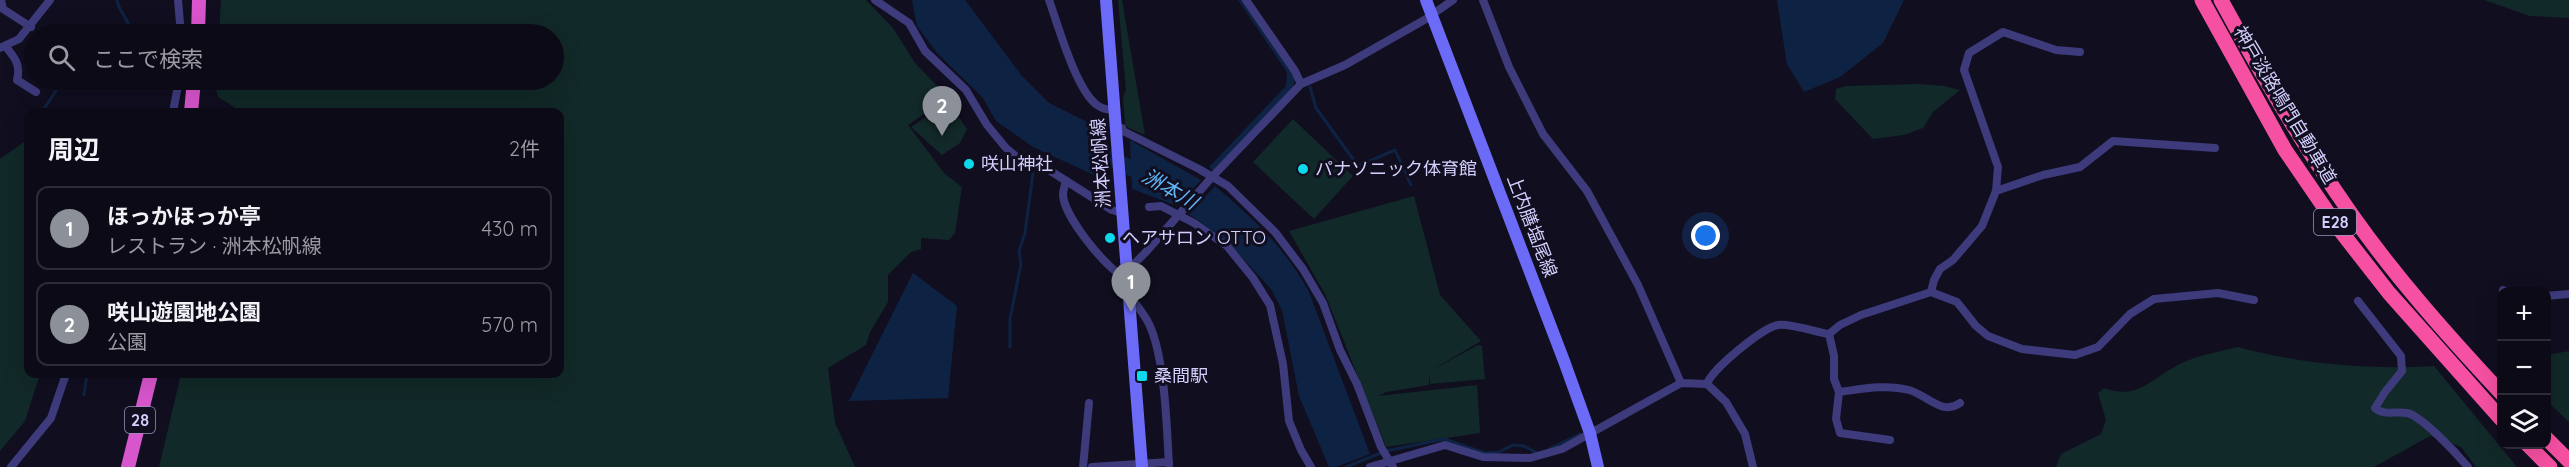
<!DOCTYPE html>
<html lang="ja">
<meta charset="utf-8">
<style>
body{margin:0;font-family:Quicksand,"Noto Sans JP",sans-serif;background:#1b1825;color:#f1f3f6}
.controls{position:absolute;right:18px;bottom:18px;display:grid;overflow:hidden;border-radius:12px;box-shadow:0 6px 24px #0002}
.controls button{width:54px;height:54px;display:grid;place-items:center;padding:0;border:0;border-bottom:2px solid #2d2b37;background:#0d0a18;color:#f1f3f6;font:30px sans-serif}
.you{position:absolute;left:1706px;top:236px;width:21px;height:21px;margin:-15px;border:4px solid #fff;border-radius:50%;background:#1a73e8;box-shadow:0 0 0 9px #1a73e833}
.badge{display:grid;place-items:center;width:39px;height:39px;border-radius:50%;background:#8c9099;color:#fff;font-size:20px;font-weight:700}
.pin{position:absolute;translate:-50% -50px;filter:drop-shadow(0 2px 3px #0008)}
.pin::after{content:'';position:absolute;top:32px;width:21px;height:18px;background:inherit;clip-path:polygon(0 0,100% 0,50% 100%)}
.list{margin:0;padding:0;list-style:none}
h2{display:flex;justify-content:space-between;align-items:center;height:78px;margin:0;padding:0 24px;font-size:26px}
h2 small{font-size:20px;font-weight:400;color:#9a9aa2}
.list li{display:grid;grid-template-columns:39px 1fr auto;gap:18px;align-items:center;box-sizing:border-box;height:84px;margin:0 12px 12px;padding:0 12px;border:2px solid #2d2b37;border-radius:12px}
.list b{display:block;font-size:22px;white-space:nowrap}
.list p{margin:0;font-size:20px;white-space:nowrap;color:#9a9aa2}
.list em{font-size:20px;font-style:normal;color:#9a9aa2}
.icon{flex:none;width:33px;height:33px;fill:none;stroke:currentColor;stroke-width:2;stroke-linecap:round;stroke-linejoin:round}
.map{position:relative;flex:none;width:2569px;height:467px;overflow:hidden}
.search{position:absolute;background:#0d0a18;box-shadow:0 6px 24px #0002;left:24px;top:24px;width:540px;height:66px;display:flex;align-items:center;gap:15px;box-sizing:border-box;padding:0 21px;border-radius:33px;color:#9a9aa2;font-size:22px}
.panel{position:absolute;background:#0d0a18;box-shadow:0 6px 24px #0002;left:24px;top:108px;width:540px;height:270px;border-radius:12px}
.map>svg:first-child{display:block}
.green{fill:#112928}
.water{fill:#0e2343}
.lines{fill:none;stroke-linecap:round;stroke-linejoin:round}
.stream{stroke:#0e2343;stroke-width:3}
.river{stroke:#0e2343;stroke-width:16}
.minor{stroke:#3d3b7c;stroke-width:8}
.secondary{stroke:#6c6bf8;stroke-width:12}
.trunk{stroke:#d856cc;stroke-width:14}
.motorway{stroke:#f650a2;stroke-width:15}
.poi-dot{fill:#0cd9ec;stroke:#110e20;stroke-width:2}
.labels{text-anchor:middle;stroke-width:6;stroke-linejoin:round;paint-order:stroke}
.shield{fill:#110e20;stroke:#9995bb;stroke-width:1.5}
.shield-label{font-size:16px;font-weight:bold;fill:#d3cffd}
.street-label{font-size:18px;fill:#d3cffd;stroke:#110e20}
.poi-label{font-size:18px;fill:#d3cffd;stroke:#110e20;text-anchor:start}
.water-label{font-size:20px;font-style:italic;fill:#62b4f7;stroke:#110e20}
</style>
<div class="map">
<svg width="2569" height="467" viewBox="0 0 2569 467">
<rect width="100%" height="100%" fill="#110e20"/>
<g class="green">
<path d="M 221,0 L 866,0 L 893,28 L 915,63 L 942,91 L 942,102 L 908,125 L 945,174 L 962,187 L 955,233 L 949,240 L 921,238 L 921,249 L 911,252 L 888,275 L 888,302 L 870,332 L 866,345 L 828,368 L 835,423 L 855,467 L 159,467 L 181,374 L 560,374 L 560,112 L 242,112 L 218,97 L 214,80 L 554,80 L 554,34 L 219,34 Z"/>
<path d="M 1118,0 L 1122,0 L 1145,135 L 1125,126 L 1123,97 L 1126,90 Z"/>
<path d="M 2484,0 L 2569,0 L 2569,18 L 2530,16 Z"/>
<path d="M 1918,84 L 1944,86 L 1960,90 L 1933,112 L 1923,128 L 1904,135 L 1873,139 L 1835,99 L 1836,89 L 1846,86 Z"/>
<path d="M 944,105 L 955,112 L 967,129 L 960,143 L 942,155 L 911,127 Z"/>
<path d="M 1293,119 L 1353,176 L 1314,219 L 1253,162 Z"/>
<path d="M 27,140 L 28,374 L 40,374 L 25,421 L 0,451 L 0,159 Z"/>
<path d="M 1414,196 L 1440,295 L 1481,341 L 1432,370 L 1478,345 L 1482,346 L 1485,379 L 1430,384 L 1429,371 L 1429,385 L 1386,392 L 1378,396 L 1477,385 L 1480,433 L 1386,447 L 1325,294 L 1289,231 Z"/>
<path d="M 2238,347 C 2300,364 2370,370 2434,366 L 2517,467 L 2476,467 L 2461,447 L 2430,436 L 2374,467 L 2056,467 L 2061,454 L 2101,434 L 2106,420 L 2098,393 L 2104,388 C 2138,401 2151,378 2180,364 C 2197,355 2219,352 2238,347 Z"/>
<path d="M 2569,351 L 2569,422 L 2546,400 L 2547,355 Z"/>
</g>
<g class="water">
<path d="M 912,0 L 965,0 L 1022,76 L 1049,103 L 1103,130 L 1107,181 L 1033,147 L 996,121 L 983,98 L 937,53 L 917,26 Z"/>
<path d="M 1238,0 L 1243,0 L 1293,72 L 1295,81 L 1292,89 L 1213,171 L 1209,167 L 1286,86 L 1287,72 Z"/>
<path d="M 1777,0 L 1904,0 L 1883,43 L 1840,77 L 1804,92 L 1787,64 Z"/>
<path d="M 1130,140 L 1201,180 L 1177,206 L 1132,189 Z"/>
<path d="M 1215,186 C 1252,217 1286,249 1309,292 L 1370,454 L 1336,467 L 1329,467 L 1299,396 L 1282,310 L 1271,289 L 1226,240 L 1189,214 Z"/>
<path d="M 913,273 L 957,306 L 948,398 L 849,401 Z"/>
</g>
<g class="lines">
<g class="stream">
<path d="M 117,0 C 119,13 131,21 131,34"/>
<path d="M 1310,87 L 1316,108 L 1358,166 L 1395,150 L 1411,185"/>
<path d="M 42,112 L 63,80"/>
<path d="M 1010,347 L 1010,319 L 1021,264 L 1019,251 L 1025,233 L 1033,173"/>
<path d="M 84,395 L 87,374"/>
<path d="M 1549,449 L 1580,434"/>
<path d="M 1346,467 L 1386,451 L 1444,439 L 1485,453 L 1499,452 L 1513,445 L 1524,446 L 1537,453"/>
</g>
<path class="river" d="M 1084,147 L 1169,185 L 1215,216"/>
<g class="minor">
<path d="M 1,0 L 3,9 L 31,27"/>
<path d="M 178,0 L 181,34"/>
<path d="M 875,0 L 909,23 L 925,51 L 966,90 L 987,125 L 1006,148 L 1017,157 L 1049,170 L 1112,210 L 1122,213"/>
<path d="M 1049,0 C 1058,25 1076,90 1097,105 C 1102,109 1109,110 1115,110"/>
<path d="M 1246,0 L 1295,71 L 1301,84"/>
<path d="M 1483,0 L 1509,67 L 1543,134 L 1587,191 L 1638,285 L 1681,383"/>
<path d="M 6,47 C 15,58 21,65 17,80 L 36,92"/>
<path d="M 0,48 L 19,39 L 50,0"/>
<path d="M 173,112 L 179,80"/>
<path d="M 1122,128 L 1123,131 L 1199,169 L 1228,186 L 1275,232 L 1303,269 L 1323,303 L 1340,350 L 1357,384 L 1381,447 L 1393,467"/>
<path d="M 1066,181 C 1065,185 1063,190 1063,195 C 1064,217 1108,271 1127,279"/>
<path d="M 1996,191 L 2043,175 L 2080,167 L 2113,141 L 2215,148"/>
<path d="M 1149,207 L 1161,206 L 1194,223 L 1227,246 L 1253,278 L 1270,305 L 1283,364 L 1289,421 L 1301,450 L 1311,467"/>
<path d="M 1126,264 L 1135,263 L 1145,253 L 1212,177 L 1301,84 L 1345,65 L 1426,19 L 1453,0"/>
<path d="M 2503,290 L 2510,292"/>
<path d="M 1931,292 L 1934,280 L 1940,269 L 1953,260 L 1982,226 L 1996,191 L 1998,167 L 1964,70 L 1969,53 L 2003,32 L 2056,50 L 2080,52"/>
<path d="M 2546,296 L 2569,294"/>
<path d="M 2358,301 L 2401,356 L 2402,371 L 2385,392 L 2375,408 C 2384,416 2395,411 2407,413 C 2422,416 2457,454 2468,467"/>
<path d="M 1130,304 L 1136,304 C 1140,310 1146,317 1149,324 C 1165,357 1167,429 1169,467"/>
<path d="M 1829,334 L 1834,356 L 1834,379 L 1839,392 L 1836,419 L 1840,433 L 1890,440"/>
<path d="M 1707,384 C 1711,370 1762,328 1778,325 C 1789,323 1816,332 1829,334 L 1840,325 L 1861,315 L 1931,292 L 1957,302 L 1976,326 L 1988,336 L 2022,349 L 2075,355 L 2098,347 L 2130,314 L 2154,299 L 2218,293 L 2254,300"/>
<path d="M 1839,392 C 1862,389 1886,384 1909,390 C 1927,395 1942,416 1960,403"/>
<path d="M 11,467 L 51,418 L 66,374"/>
<path d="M 1083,467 L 1089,403"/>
<path d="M 1092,467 L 1169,462"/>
<path d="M 1370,467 L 1445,445 L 1483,457 L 1530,458 L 1562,449 L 1681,383 L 1707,384 L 1726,402 L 1745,434 L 1753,467"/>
</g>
<g class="secondary">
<path d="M 1106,0 L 1142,467"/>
<path d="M 1426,0 L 1564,361 L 1590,433 L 1598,467"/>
</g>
<g class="trunk">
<path d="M 198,34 L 199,0"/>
<path d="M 191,112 L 194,80"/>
<path d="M 128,467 L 151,374"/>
</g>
<g class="motorway">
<path d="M 2202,0 L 2285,150 L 2339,229 L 2389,293 L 2502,420"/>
<path d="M 2221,0 C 2261,74 2303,146 2352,215 C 2397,279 2449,337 2502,394"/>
<path d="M 2546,438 L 2569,461"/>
<path d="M 2527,444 L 2550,467"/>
</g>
</g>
<g class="poi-dot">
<circle cx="969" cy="164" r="6"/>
<circle cx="1303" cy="169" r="6"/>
<circle cx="1110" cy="238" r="6"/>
<rect x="1136" y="370" width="12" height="12" rx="3"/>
</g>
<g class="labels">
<g class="shield">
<rect x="2314" y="209" width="42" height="26" rx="4.5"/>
<rect x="125" y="407" width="30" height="26" rx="4.5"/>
</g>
<g class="shield-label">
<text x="2335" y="228">E28</text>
<text x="140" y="426">28</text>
</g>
<g class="street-label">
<text transform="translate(2285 105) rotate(59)" y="6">神戸淡路鳴門自動車道</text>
<text transform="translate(1101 163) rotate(-94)" y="6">洲本松帆線</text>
<text transform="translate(1532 226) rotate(69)" y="6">上内膳塩尾線</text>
</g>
<g class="poi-label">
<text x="981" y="170">咲山神社</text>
<text x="1315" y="175">パナソニック体育館</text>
<text x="1122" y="244">ヘアサロン OTTO</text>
<text x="1154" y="382">桑間駅</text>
</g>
<g class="water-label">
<text transform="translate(1170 189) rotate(30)" y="7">洲本川</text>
</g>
</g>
</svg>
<div class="controls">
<button>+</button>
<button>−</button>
<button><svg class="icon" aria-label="layers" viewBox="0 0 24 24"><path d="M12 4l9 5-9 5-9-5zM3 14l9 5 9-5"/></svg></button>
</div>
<div class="you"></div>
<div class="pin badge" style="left:1131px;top:312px">1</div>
<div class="pin badge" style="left:942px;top:136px">2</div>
<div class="search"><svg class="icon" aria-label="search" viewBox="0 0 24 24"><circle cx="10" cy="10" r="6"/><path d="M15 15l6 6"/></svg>ここで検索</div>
<section class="panel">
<h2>周辺<small>2件</small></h2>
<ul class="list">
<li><span class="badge">1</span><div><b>ほっかほっか亭</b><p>レストラン · 洲本松帆線</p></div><em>430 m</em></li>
<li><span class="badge">2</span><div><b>咲山遊園地公園</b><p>公園</p></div><em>570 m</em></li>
</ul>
</section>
</div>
